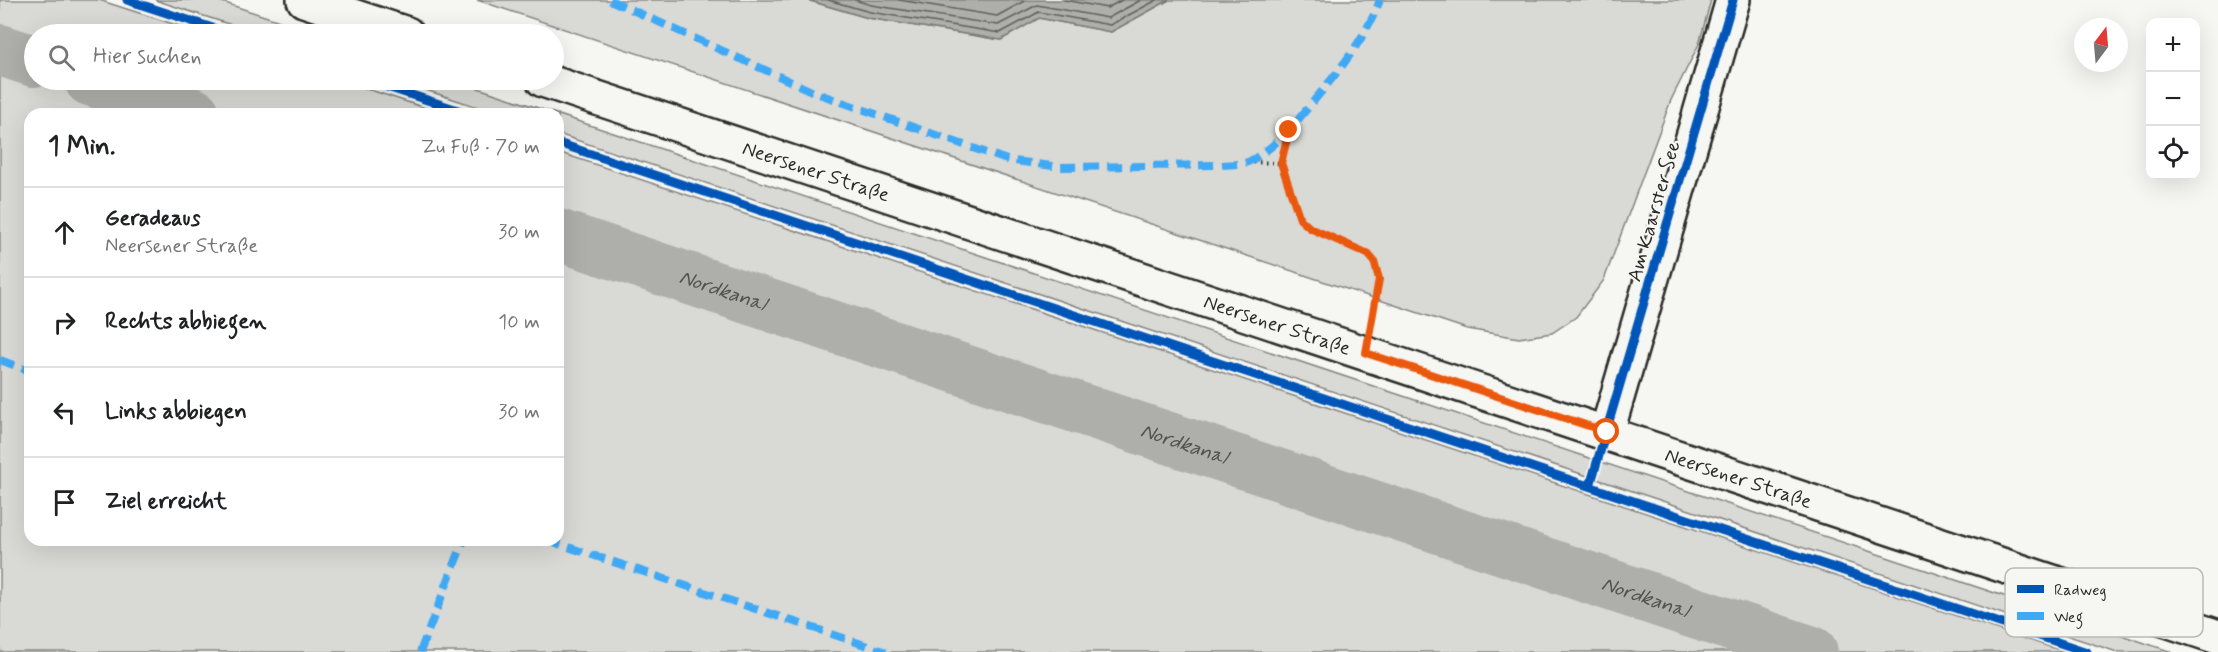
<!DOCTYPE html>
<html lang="de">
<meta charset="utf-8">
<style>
body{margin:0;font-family:Mynerve,sans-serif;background:#f6f6f6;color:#202124}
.controls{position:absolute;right:18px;top:18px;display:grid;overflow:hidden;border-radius:12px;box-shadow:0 6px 24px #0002}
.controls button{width:54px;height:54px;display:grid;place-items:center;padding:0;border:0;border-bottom:2px solid #e0e0e0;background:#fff;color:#202124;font:30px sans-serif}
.compass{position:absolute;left:2074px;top:18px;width:54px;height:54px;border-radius:50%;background:#fff;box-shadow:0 6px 24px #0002;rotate:16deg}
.stop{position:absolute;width:18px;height:18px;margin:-14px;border:4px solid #ea580c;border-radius:50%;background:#fff}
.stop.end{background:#ea580c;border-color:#fff;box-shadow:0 2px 6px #0008}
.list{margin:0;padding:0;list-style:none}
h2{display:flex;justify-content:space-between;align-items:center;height:78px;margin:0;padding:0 24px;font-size:26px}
h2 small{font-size:20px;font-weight:400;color:#757577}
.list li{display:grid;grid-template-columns:39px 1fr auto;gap:18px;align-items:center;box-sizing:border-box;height:90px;padding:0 24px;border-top:2px solid #e0e0e0}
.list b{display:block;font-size:22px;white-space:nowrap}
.list p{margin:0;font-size:20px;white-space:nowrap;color:#757577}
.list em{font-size:20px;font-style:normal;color:#757577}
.icon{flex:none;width:33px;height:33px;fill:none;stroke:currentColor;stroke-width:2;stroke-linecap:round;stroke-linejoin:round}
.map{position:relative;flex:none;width:2218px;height:652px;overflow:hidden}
.search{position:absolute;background:#fff;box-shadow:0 6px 24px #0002;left:24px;top:24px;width:540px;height:66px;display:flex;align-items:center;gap:15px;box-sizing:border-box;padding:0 21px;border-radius:33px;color:#757577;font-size:22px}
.panel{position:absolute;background:#fff;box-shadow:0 6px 24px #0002;left:24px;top:108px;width:540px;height:438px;border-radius:18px}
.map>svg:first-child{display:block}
.green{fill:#d9d9d5;stroke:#828280;stroke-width:1.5}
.water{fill:#aeaeab;stroke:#7a7a78;stroke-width:1.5}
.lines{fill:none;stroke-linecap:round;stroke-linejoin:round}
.shore{stroke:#5f5f5e;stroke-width:1.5}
.canal{stroke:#aeaeab;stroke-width:52}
.street-casing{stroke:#2b2b2b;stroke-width:38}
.secondary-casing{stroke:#2b2b2b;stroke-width:38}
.path{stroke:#2b2b2b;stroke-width:4;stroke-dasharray:1.5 4.5;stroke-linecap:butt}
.street{stroke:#f6f6f2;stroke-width:33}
.secondary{stroke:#f6f6f2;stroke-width:33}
.quiet{stroke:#3fa9f5;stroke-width:8;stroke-dasharray:15 8;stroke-linecap:butt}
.cycleway-casing{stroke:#f6f6f2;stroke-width:13}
.cycleway{stroke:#0057b8;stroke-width:9}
.route{stroke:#ea580c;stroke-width:8}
.labels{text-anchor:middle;stroke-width:4.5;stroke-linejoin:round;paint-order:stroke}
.street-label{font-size:20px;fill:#2b2b2b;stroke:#f6f6f2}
.water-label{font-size:21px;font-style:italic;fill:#525251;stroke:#f6f6f2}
.key{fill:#f6f6f2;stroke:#b9b9b6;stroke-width:1.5}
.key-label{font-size:16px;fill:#2b2b2b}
</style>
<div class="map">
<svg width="2218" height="652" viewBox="0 0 2218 652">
<rect width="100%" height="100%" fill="#f6f6f2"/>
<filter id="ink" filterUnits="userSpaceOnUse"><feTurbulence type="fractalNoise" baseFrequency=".0167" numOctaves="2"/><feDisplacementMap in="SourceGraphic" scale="12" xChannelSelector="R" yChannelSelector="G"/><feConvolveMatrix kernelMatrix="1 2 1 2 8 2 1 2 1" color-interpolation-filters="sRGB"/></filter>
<g filter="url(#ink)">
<g class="green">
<path d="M 0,0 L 99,0 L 204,34 L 34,34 L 34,80 L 340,80 L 444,114 L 30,114 L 30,540 L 558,540 L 558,152 L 2065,652 L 0,652 Z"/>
<path d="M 155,0 L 216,0 L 319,34 L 259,34 Z"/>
<path d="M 477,0 L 807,0 L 868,18 L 1001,40 L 1039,18 L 1111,32 L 1169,0 L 1711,0 L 1699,44 L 1671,100 L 1604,280 L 1576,317 L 1552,333 L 1519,338 L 1467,329 Z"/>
<path d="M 395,80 L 454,80 L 2172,652 L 2117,652 L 558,134 L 558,114 L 499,114 Z"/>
</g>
<path class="water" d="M 807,0 L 1169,0 L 1111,32 L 1039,18 L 1001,40 L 868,18 Z"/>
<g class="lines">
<g class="shore">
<path d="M 828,0 L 870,12 L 1000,33 L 1039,12 L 1110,25 L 1157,0"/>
<path d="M 855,0 L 871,5 L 998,25 L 1037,5 L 1108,18 L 1141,0"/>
<path d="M 899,0 L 997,16 L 1026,0"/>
<path d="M 1064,0 L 1107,8 L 1122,0"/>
</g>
<g class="canal">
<path d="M 0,50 L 34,61"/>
<path d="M 90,80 L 194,114"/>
<path id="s1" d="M 558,235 L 1812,652"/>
</g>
<defs>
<path id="street" d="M 1607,432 L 1733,0"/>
<g id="secondary">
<path d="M 304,0 L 407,34"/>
<path id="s2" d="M 543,80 L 2218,637"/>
</g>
</defs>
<use href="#street" class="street-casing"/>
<use href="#secondary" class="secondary-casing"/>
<g class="path">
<path d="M 1247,162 L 1281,163 L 1300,219 L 1310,228 L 1359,249 L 1368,254 L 1374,261 L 1379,279 L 1373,312"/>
<path d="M 1281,163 L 1289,130"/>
</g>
<use href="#street" class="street"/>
<use href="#secondary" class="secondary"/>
<g class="quiet">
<path d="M 610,0 L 816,93 L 1007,160 L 1060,167 L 1222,165 C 1231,164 1242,165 1250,161 C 1278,146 1297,121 1317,97 C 1342,67 1366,37 1380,0"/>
<path d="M 0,360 L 30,371"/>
<path d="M 547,540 L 886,652"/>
<path d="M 420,652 L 464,540"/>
</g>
<defs>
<g id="cycleway">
<path d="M 127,0 L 231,34"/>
<path d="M 366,80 L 470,114"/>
<path d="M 558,143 L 2087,652"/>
<path d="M 1590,486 L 1733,0"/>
</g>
</defs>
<use href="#cycleway" class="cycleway-casing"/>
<use href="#cycleway" class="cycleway"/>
</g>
</g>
<g class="lines" filter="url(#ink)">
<path class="route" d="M 1289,130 L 1281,163 L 1300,219 L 1310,228 L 1368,254 L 1374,261 L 1379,279 L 1366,353 L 1607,432"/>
</g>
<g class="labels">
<g class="street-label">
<text dy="7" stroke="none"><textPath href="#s2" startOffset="288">Neersener Straße</textPath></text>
<text transform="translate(1653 211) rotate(-74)" y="7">Am Kaarster See</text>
<text dy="7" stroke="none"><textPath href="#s2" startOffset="774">Neersener Straße</textPath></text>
<text dy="7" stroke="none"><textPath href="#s2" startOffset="1260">Neersener Straße</textPath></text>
</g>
<g class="water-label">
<text dy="7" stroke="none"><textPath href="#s1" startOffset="174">Nordkanal</textPath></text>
<text dy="7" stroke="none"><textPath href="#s1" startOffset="660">Nordkanal</textPath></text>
<text dy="7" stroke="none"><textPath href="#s1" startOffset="1146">Nordkanal</textPath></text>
</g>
</g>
<rect x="2005" y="568" width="198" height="69" rx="9" class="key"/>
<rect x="2017" y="585" width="27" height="8" fill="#0057b8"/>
<rect x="2017" y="612" width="27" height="8" fill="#3fa9f5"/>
<g class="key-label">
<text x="2054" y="595">Radweg</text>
<text x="2054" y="622">Weg</text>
</g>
</svg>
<div class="controls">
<button>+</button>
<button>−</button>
<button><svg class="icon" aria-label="locate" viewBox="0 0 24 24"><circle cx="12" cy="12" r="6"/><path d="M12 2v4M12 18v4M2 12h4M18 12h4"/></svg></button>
</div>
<svg class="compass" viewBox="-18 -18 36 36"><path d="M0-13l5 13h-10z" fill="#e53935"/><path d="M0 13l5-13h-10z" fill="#757577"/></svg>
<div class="stop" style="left:1607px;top:432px"></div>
<div class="stop end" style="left:1289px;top:130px"></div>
<div class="search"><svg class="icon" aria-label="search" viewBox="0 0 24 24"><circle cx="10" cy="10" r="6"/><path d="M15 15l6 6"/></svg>Hier suchen</div>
<section class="panel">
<h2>1 Min.<small>Zu Fuß · 70 m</small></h2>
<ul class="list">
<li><svg class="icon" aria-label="ahead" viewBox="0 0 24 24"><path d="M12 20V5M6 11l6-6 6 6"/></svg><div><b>Geradeaus</b><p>Neersener Straße</p></div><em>30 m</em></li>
<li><svg class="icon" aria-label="right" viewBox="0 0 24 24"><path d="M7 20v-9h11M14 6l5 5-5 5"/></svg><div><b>Rechts abbiegen</b></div><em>10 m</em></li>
<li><svg class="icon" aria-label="left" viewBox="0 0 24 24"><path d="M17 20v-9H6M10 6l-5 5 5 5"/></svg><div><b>Links abbiegen</b></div><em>30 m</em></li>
<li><svg class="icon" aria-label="arrive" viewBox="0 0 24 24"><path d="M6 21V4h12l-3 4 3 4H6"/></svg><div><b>Ziel erreicht</b></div></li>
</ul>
</section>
</div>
